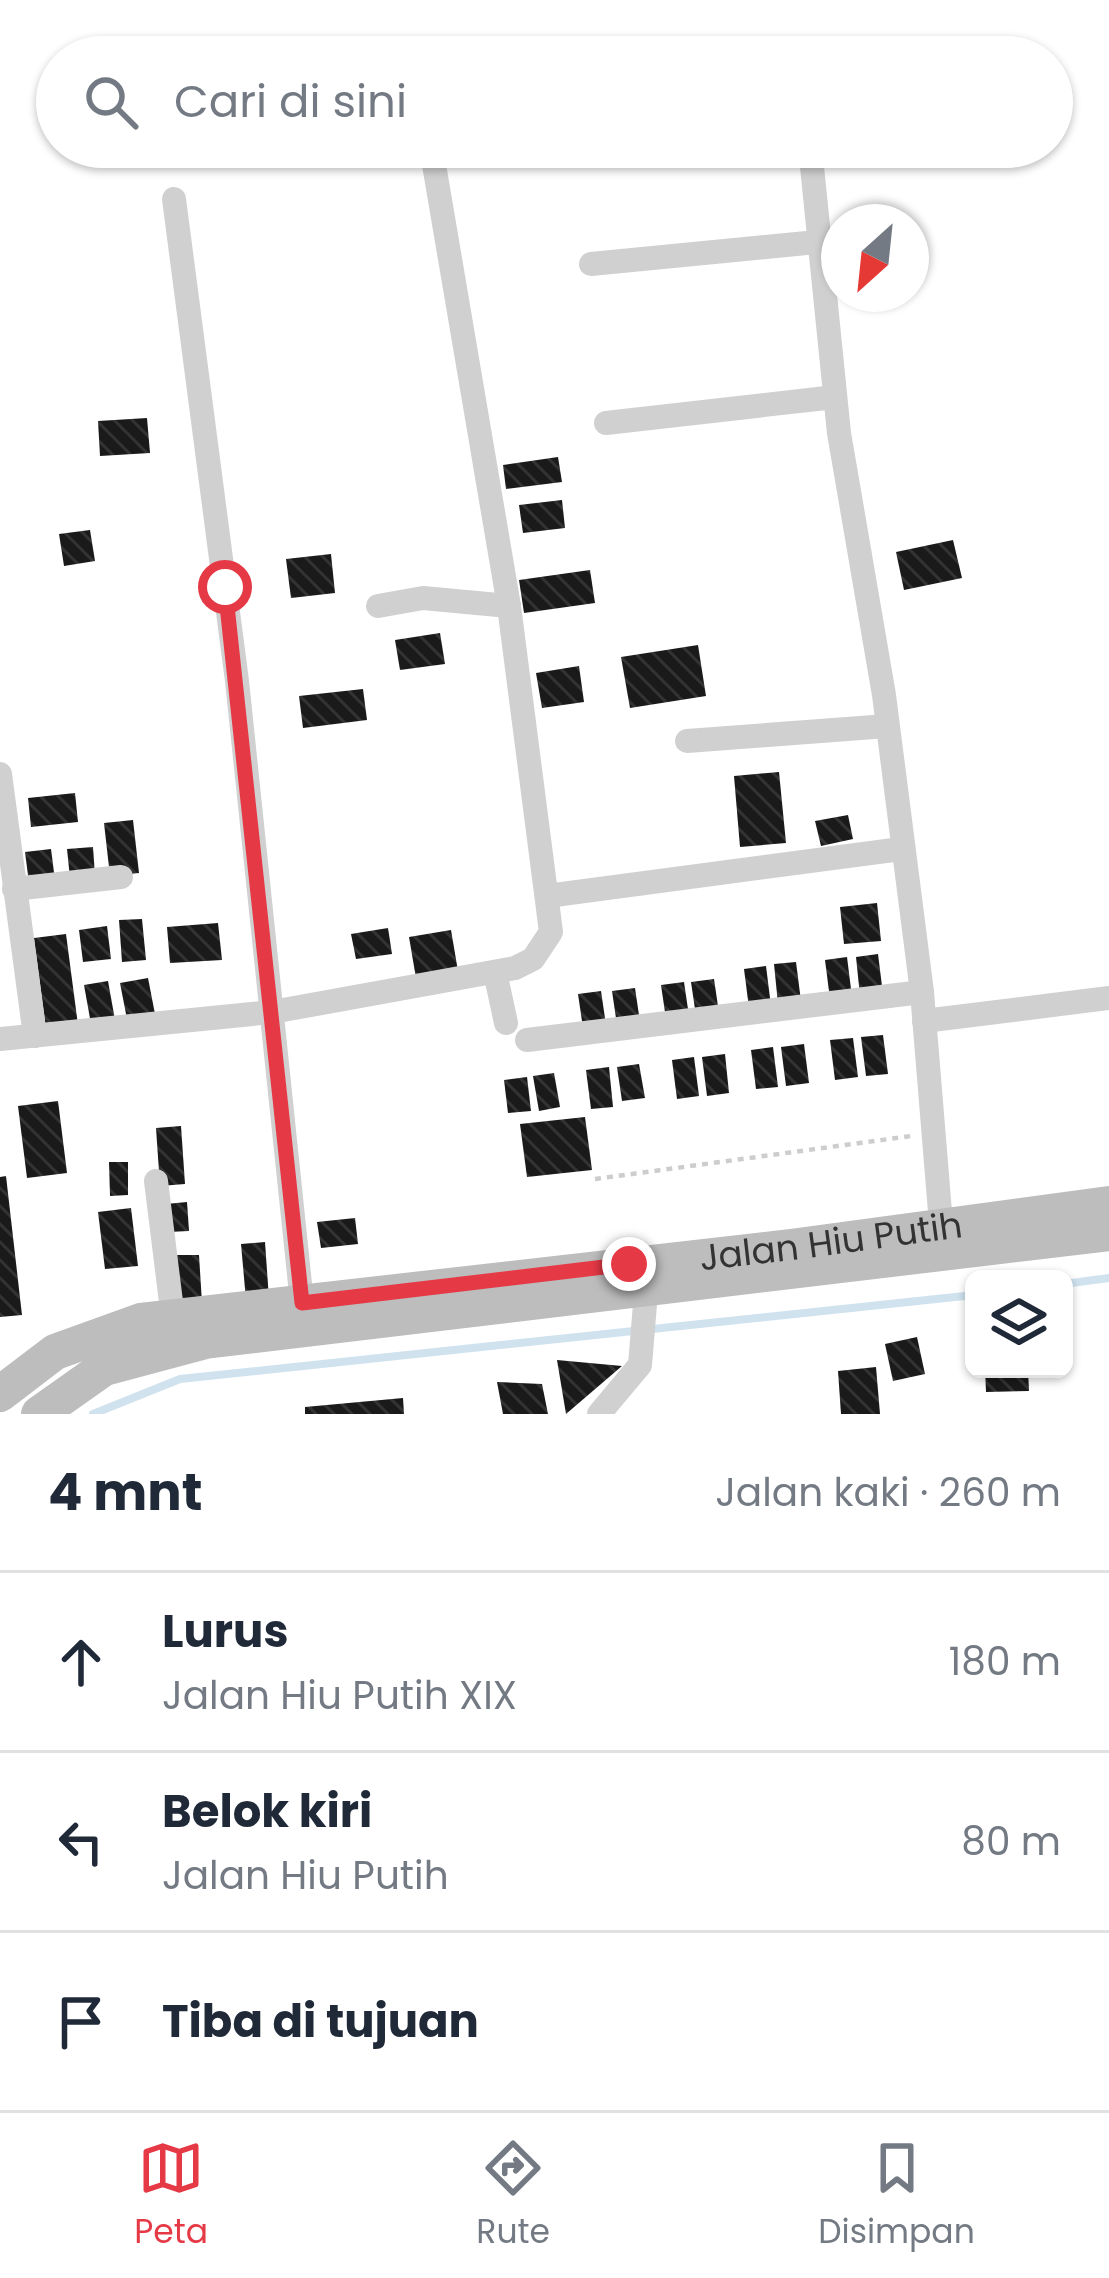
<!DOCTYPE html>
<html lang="id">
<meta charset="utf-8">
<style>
body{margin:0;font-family:Poppins,sans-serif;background:#f2f2f3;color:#1f2937}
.controls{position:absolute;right:36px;bottom:36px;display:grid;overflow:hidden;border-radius:18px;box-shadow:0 3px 9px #0004}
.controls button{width:108px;height:108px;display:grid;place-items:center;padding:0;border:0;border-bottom:3px solid #e0e1e3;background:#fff;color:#1f2937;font:60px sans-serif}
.compass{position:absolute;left:821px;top:204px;width:108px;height:108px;border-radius:50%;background:#fff;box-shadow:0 3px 9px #0004;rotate:207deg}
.stop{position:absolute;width:36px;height:36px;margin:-27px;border:9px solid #e63946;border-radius:50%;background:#fff}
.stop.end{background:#e63946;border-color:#fff;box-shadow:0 3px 12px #0008}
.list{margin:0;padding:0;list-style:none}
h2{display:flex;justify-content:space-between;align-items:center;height:156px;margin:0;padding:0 48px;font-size:51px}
h2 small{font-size:39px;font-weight:400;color:#747a83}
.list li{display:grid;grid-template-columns:78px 1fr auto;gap:36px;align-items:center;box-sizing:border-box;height:180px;padding:0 48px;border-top:3px solid #e0e1e3}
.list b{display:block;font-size:45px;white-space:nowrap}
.list p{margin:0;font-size:39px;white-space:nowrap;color:#747a83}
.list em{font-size:39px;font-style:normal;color:#747a83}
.icon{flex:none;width:66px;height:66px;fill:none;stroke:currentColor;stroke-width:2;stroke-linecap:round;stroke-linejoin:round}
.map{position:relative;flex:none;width:1109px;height:1414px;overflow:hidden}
.search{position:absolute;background:#fff;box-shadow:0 3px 9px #0004;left:36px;right:36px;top:36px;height:132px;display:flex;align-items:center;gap:30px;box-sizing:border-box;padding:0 42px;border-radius:66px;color:#747a83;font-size:45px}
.sheet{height:696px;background:#fff}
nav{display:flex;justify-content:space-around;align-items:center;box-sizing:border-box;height:168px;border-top:3px solid #e0e1e3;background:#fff;font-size:33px;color:#747a83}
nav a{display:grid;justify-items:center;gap:6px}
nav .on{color:#e63946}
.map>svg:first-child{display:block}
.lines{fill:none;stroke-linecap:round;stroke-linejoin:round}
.stream{stroke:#cfe2ee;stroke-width:8}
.building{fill:url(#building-back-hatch)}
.path{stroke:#cdcdcd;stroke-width:4.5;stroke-dasharray:6 6;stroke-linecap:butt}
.street{stroke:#d0d0d0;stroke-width:24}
.secondary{stroke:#bdbdbd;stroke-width:36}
.route{stroke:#e63946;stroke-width:15}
.labels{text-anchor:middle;stroke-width:12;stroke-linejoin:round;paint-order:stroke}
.street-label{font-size:36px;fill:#333;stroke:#fff}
</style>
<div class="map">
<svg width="1109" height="1414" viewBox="0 0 1109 1414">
<defs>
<pattern id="building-back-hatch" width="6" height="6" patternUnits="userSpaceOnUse" patternTransform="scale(3)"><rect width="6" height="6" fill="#1a1a1a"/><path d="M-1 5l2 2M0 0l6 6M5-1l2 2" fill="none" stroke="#333"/></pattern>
</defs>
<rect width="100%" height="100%" fill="#fff"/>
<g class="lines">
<g class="stream">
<path d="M 1064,1284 L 1109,1278"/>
<path d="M 93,1414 L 180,1379 L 974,1295"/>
</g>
</g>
<g class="building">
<path d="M 147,418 L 150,453 L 100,456 L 98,421 Z"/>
<path d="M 558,457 L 562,482 L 506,489 L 503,465 Z"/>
<path d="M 562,500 L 565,528 L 523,533 L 519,505 Z"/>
<path d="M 90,530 L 95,561 L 64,566 L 59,534 Z"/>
<path d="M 953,540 L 962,578 L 904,590 L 896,552 Z"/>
<path d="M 331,554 L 335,593 L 291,598 L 286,559 Z"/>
<path d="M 590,570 L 595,603 L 524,613 L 519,580 Z"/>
<path d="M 440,633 L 445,664 L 400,670 L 395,640 Z"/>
<path d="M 698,645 L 706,696 L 630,708 L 621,657 Z"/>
<path d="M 579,666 L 584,702 L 542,708 L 536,673 Z"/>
<path d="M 363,689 L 367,720 L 303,728 L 299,696 Z"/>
<path d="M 779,772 L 786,843 L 740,847 L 734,776 Z"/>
<path d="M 75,793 L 78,822 L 31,827 L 28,798 Z"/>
<path d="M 848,815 L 853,839 L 821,846 L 815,821 Z"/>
<path d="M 133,820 L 139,873 L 110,876 L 104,823 Z"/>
<path d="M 93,847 L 95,876 L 70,878 L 67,849 Z"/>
<path d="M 51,849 L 55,880 L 29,883 L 25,852 Z"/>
<path d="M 877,903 L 881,941 L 844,944 L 840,907 Z"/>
<path d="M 142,919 L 146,960 L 122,962 L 119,920 Z"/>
<path d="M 218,923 L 222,960 L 170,963 L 167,927 Z"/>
<path d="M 107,926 L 111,959 L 83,962 L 79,930 Z"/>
<path d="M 388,928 L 392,954 L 356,959 L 351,934 Z"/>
<path d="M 451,930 L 459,977 L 417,984 L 409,937 Z"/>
<path d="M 66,934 L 78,1025 L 46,1029 L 34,938 Z"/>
<path d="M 878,954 L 883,994 L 860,996 L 856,957 Z"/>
<path d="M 847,957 L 852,997 L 830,999 L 825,960 Z"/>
<path d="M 796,962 L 801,1001 L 778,1004 L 774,964 Z"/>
<path d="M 766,966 L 771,1006 L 749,1008 L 744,969 Z"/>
<path d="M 148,978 L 155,1014 L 127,1019 L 120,983 Z"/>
<path d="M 714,979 L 719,1013 L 696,1016 L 691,982 Z"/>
<path d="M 108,981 L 115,1020 L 91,1024 L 84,985 Z"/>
<path d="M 684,982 L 689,1016 L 666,1019 L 661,985 Z"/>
<path d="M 635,988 L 640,1022 L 617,1025 L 612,991 Z"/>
<path d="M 601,991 L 606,1025 L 583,1028 L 578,994 Z"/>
<path d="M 883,1035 L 888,1074 L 866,1076 L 861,1037 Z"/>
<path d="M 853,1038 L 858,1077 L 835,1080 L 830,1040 Z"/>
<path d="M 804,1044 L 809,1083 L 786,1086 L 781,1047 Z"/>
<path d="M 773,1047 L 778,1087 L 756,1089 L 751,1050 Z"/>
<path d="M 725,1054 L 729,1093 L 707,1096 L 702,1057 Z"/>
<path d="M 694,1057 L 699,1096 L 677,1099 L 672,1060 Z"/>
<path d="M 639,1064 L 645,1098 L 622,1101 L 617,1067 Z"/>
<path d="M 609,1067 L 613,1107 L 591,1109 L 586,1070 Z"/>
<path d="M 554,1073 L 560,1107 L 539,1111 L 533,1076 Z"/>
<path d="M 527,1077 L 531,1111 L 508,1113 L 504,1080 Z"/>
<path d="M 58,1101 L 67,1173 L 27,1178 L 18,1106 Z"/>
<path d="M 585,1117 L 592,1170 L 527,1177 L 520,1124 Z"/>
<path d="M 181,1126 L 185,1184 L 160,1186 L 156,1128 Z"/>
<path d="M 109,1162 L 128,1162 L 128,1195 L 110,1196 Z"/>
<path d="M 6,1176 L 22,1315 L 0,1317 L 0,1177 Z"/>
<path d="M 187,1202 L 189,1231 L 168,1232 L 166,1204 Z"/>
<path d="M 131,1208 L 138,1266 L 105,1269 L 98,1212 Z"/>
<path d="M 355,1218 L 358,1244 L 321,1248 L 317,1222 Z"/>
<path d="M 265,1242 L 269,1299 L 246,1300 L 241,1244 Z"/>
<path d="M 172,1255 L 199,1255 L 202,1303 L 175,1304 Z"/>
<path d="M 917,1337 L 925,1374 L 893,1381 L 885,1344 Z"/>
<path d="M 557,1360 L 622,1366 L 566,1414 Z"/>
<path d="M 876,1367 L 880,1414 L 841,1414 L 838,1371 Z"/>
<path d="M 985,1369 L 1028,1369 L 1029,1391 L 986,1392 Z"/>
<path d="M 497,1382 L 542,1384 L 548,1414 L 503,1414 Z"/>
<path d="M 403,1398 L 404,1414 L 305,1414 L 305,1407 Z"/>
</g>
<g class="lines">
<path class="path" d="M 595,1179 L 911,1136"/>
<g class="street">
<path d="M 810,147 L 839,433 L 884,695 L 922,992 L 941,1224"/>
<path d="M 174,199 L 237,681 L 302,1303"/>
<path d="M 591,264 L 817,242"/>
<path d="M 606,423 L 835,397"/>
<path d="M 378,606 L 423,598 L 509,606"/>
<path d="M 687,741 L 887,726"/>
<path d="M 0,774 L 35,1036"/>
<path d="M 14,889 L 121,877"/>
<path d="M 547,896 L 901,849"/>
<path d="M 495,972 L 506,1023"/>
<path d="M 924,1021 L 1109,998"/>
<path d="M 0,1039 L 272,1012 L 515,968 L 533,959 L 551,932 L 509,606 L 431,147"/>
<path d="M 527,1040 L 922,992"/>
<path d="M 156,1181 L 173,1318"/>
<path d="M 599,1414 L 640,1365 L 646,1292"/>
</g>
<g class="secondary">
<path id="s1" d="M 0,1394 L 55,1352 L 141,1321 L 792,1247 L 1109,1204"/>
<path d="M 39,1414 L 104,1368 L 205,1341 L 1109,1233"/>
</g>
</g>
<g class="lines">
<path class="route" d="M 225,587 L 302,1303 L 629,1264"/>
</g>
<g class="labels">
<g class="street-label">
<text dy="13" stroke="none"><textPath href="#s1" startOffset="855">Jalan Hiu Putih</textPath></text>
</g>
</g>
</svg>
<div class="controls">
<button><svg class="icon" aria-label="layers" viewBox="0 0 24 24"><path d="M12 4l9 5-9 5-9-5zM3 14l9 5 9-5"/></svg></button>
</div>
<svg class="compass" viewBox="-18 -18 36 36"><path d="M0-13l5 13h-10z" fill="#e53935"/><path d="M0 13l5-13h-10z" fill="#747a83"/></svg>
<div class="stop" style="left:225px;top:587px"></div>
<div class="stop end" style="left:629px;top:1264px"></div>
<div class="search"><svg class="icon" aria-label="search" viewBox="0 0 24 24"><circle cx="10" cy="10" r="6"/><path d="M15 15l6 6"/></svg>Cari di sini</div>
</div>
<section class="sheet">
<h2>4 mnt<small>Jalan kaki · 260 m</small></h2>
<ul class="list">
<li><svg class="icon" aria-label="ahead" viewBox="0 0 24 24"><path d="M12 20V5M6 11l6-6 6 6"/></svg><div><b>Lurus</b><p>Jalan Hiu Putih XIX</p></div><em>180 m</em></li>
<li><svg class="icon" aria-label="left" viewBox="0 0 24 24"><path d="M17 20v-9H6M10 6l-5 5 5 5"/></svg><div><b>Belok kiri</b><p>Jalan Hiu Putih</p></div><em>80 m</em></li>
<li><svg class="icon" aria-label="arrive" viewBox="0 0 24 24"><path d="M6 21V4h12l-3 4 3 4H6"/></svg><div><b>Tiba di tujuan</b></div></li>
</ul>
</section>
<nav>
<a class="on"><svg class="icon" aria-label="map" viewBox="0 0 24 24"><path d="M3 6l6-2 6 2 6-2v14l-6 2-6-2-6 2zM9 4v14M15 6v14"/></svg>Peta</a>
<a><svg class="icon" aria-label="directions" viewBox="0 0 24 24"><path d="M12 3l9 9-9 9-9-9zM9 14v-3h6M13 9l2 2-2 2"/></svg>Rute</a>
<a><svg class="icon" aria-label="saved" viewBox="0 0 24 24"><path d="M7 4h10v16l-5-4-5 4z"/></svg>Disimpan</a>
</nav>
